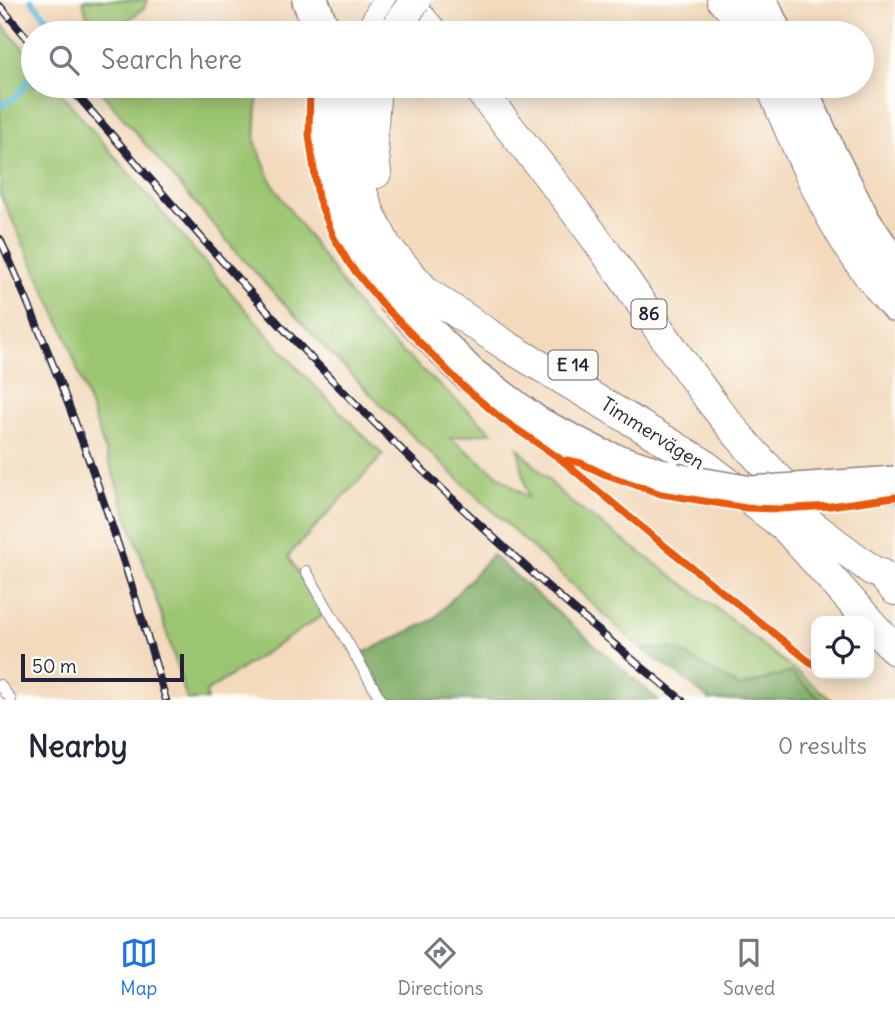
<!DOCTYPE html>
<meta charset="utf-8">
<style>
body{margin:0;font-family:Delius,sans-serif;background:#f2f2f3;color:#1f2937}
.controls{position:absolute;right:21px;bottom:21px;display:grid;overflow:hidden;border-radius:14px;box-shadow:0 4px 18px #0003}
.controls button{width:63px;height:63px;display:grid;place-items:center;padding:0;border:0;border-bottom:2px solid #e0e1e3;background:#fff;color:#1f2937;font:35px sans-serif}
.scale{position:absolute;left:21px;bottom:18px;width:163px;box-sizing:border-box;padding-left:7px;border:4px solid #22223b;border-top:0;font-size:19px;line-height:24px;white-space:nowrap;color:#22223b;-webkit-text-stroke:5px #fdfcf7;paint-order:stroke}
.list{margin:0;padding:0;list-style:none}
h2{display:flex;justify-content:space-between;align-items:center;height:91px;margin:0;padding:0 28px;font-size:30px}
h2 small{font-size:23px;font-weight:400;color:#747a83}
.icon{flex:none;width:38px;height:38px;fill:none;stroke:currentColor;stroke-width:2;stroke-linecap:round;stroke-linejoin:round}
.map{position:relative;flex:none;width:895px;height:700px;overflow:hidden}
.search{position:absolute;background:#fff;box-shadow:0 4px 18px #0003;left:21px;right:21px;top:21px;height:77px;display:flex;align-items:center;gap:18px;box-sizing:border-box;padding:0 24px;border-radius:38px;color:#747a83;font-size:26px}
.sheet{height:217px;background:#fff}
nav{display:flex;justify-content:space-around;align-items:center;box-sizing:border-box;height:98px;border-top:2px solid #e0e1e3;background:#fff;font-size:19px;color:#747a83}
nav a{display:grid;justify-items:center;gap:4px}
nav .on{color:#1a73e8}
.map>svg:first-child{display:block}
.green{fill:#9cc571;stroke:#5f7456;stroke-width:2}
.forest{fill:#7daa63;stroke:#50664f;stroke-width:2}
.lines{fill:none;stroke-linecap:round;stroke-linejoin:round}
.stream{stroke:#62bfe0;stroke-width:6}
.lane-casing{stroke:#8a7e7c;stroke-width:12}
.primary-casing{stroke:#8a7e7c;stroke-width:32}
.highway-casing{stroke:#8a7e7c;stroke-width:38}
.lane{stroke:#fff;stroke-width:10}
.primary{stroke:#fff;stroke-width:30}
.highway{stroke:#fff;stroke-width:35}
.rail-casing{stroke:#22223b;stroke-width:8}
.rail{stroke:#fdfcf7;stroke-width:5;stroke-dasharray:16;stroke-linecap:butt}
.primary-bridge-casing{stroke:#8a7e7c;stroke-width:32;stroke-linecap:butt}
.highway-bridge-casing{stroke:#8a7e7c;stroke-width:38;stroke-linecap:butt}
.primary-bridge{stroke:#fff;stroke-width:30}
.highway-bridge{stroke:#fff;stroke-width:35}
.cycleway-casing{stroke:#fdfcf7;stroke-width:11}
.cycleway{stroke:#e8590c;stroke-width:7}
.labels{text-anchor:middle;stroke-width:7;stroke-linejoin:round;paint-order:stroke}
.shield{fill:#fdfcf7;stroke:#646373;stroke-width:2}
.shield-label{font-size:18px;font-weight:bold;fill:#22223b}
.street-label{font-size:19px;fill:#22223b;stroke:#fdfcf7}
</style>
<div class="map">
<svg width="895" height="700" viewBox="0 0 895 700">
<rect width="100%" height="100%" fill="#fdfcf7"/>
<filter id="ink" filterUnits="userSpaceOnUse"><feTurbulence type="fractalNoise" baseFrequency=".0143" numOctaves="2"/><feDisplacementMap in="SourceGraphic" scale="14" xChannelSelector="R" yChannelSelector="G"/><feConvolveMatrix kernelMatrix="1 2 1 2 8 2 1 2 1" color-interpolation-filters="sRGB"/></filter>
<filter id="wash" filterUnits="userSpaceOnUse"><feTurbulence type="fractalNoise" baseFrequency=".00686" numOctaves="4" result="noise"/><feDisplacementMap in="SourceGraphic" scale="28" xChannelSelector="R" yChannelSelector="G"/><feGaussianBlur stdDeviation="1.57" result="paint"/><feColorMatrix in="noise" values="0 0 0 0 0 0 0 0 0 0 0 0 0 0 0 0 0 1.4 0 .05"/><feComposite in="paint" operator="in"/></filter>
<g filter="url(#wash)">
<rect width="100%" height="100%" fill="#f3dabd"/>
<g class="green">
<path d="M 83,0 L 147,0 L 145,7 L 119,28 L 119,33 L 91,33 Z"/>
<path d="M 0,22 L 33,60 L 33,86 L 55,86 L 217,277 L 299,370 L 383,455 L 288,556 L 323,615 L 206,692 L 207,700 L 187,700 L 161,614 L 65,333 L 0,194 Z"/>
<path d="M 96,86 L 258,86 L 255,141 L 272,183 L 294,216 L 372,325 L 492,432 L 450,438 L 528,498 L 518,448 L 568,500 L 711,604 L 832,700 L 822,700 L 790,672 L 740,687 L 673,648 L 641,649 L 407,431 L 325,348 L 239,255 Z"/>
</g>
<g class="forest">
<path d="M 492,555 L 658,700 L 390,700 L 363,653 L 433,620 Z"/>
<path d="M 673,648 L 740,687 L 790,672 L 822,700 L 710,700 L 678,674 L 641,649 Z"/>
</g>
<g class="lines">
<g class="stream">
<path d="M 31,0 L 60,33"/>
<path d="M 0,105 L 15,98 L 33,75"/>
</g>
</g>
</g>
<g filter="url(#ink)">
<g class="lines">
<defs>
<g id="lane">
<path d="M 306,571 L 381,700"/>
<path d="M 0,685 L 11,700"/>
</g>
<g id="primary">
<path d="M 405,0 L 433,33"/>
<path d="M 722,0 L 731,9 L 744,33"/>
<path d="M 371,33 L 380,14 L 390,0"/>
<path d="M 355,86 L 350,110 L 352,145 L 360,186 L 370,214 L 386,246 L 426,292 L 507,346 L 701,462 L 785,527 L 895,650"/>
<path d="M 476,86 C 524,145 572,204 616,267 C 673,348 726,434 801,500"/>
<path d="M 771,86 C 804,163 837,245 895,307"/>
<path d="M 376,173 L 372,136 L 376,86"/>
<path d="M 777,499 L 873,571 L 881,574 L 895,590"/>
</g>
<g id="highway">
<path d="M 310,0 L 323,33"/>
<path d="M 759,0 L 774,33"/>
<path d="M 331,86 L 332,132 L 327,153 L 340,213 L 355,247 L 394,298 L 469,374 L 536,424 L 601,457 L 675,481"/>
<path d="M 798,86 L 829,155 L 863,222 L 895,269"/>
</g>
</defs>
<use href="#lane" class="lane-casing"/>
<use href="#primary" class="primary-casing"/>
<use href="#highway" class="highway-casing"/>
<use href="#lane" class="lane"/>
<use href="#primary" class="primary"/>
<use href="#highway" class="highway"/>
<defs>
<g id="rail">
<path d="M 0,6 L 33,45"/>
<path d="M 69,86 C 149,177 228,271 312,359 C 428,480 551,595 682,700"/>
<path d="M 0,239 C 67,388 121,543 166,700"/>
</g>
</defs>
<use href="#rail" class="rail-casing"/>
<use href="#rail" class="rail"/>
<defs>
<path id="primary-bridge" d="M 398,26 L 415,0"/>
<path id="highway-bridge" d="M 675,481 L 751,494 L 895,484"/>
</defs>
<use href="#primary-bridge" class="primary-bridge-casing"/>
<use href="#highway-bridge" class="highway-bridge-casing"/>
<use href="#primary-bridge" class="primary-bridge"/>
<use href="#highway-bridge" class="highway-bridge"/>
<defs>
<g id="cycleway">
<path d="M 310,86 L 309,135 L 318,198 L 333,236 L 350,265 L 382,304 L 464,387 L 503,420 L 559,458 L 655,538 L 816,667"/>
<path d="M 567,460 L 581,463 L 604,474 L 661,494 L 746,508 L 780,509 L 830,506 L 895,497"/>
</g>
</defs>
<use href="#cycleway" class="cycleway-casing"/>
<use href="#cycleway" class="cycleway"/>
</g>
</g>
<g class="labels">
<g class="shield">
<rect x="631.5" y="299.5" width="35" height="29" rx="5"/>
<rect x="548.5" y="350.5" width="49" height="29" rx="5"/>
</g>
<g class="shield-label">
<text x="649" y="320">86</text>
<text x="573" y="371">E 14</text>
</g>
<g class="street-label">
<text transform="translate(653 433) rotate(32)" y="7">Timmervägen</text>
</g>
</g>
</svg>
<div class="controls">
<button><svg class="icon" aria-label="locate" viewBox="0 0 24 24"><circle cx="12" cy="12" r="6"/><path d="M12 2v4M12 18v4M2 12h4M18 12h4"/></svg></button>
</div>
<div class="scale">50 m</div>
<div class="search"><svg class="icon" aria-label="search" viewBox="0 0 24 24"><circle cx="10" cy="10" r="6"/><path d="M15 15l6 6"/></svg>Search here</div>
</div>
<section class="sheet">
<h2>Nearby<small>0 results</small></h2>
<ul class="list">
</ul>
</section>
<nav>
<a class="on"><svg class="icon" aria-label="map" viewBox="0 0 24 24"><path d="M3 6l6-2 6 2 6-2v14l-6 2-6-2-6 2zM9 4v14M15 6v14"/></svg>Map</a>
<a><svg class="icon" aria-label="directions" viewBox="0 0 24 24"><path d="M12 3l9 9-9 9-9-9zM9 14v-3h6M13 9l2 2-2 2"/></svg>Directions</a>
<a><svg class="icon" aria-label="saved" viewBox="0 0 24 24"><path d="M7 4h10v16l-5-4-5 4z"/></svg>Saved</a>
</nav>
